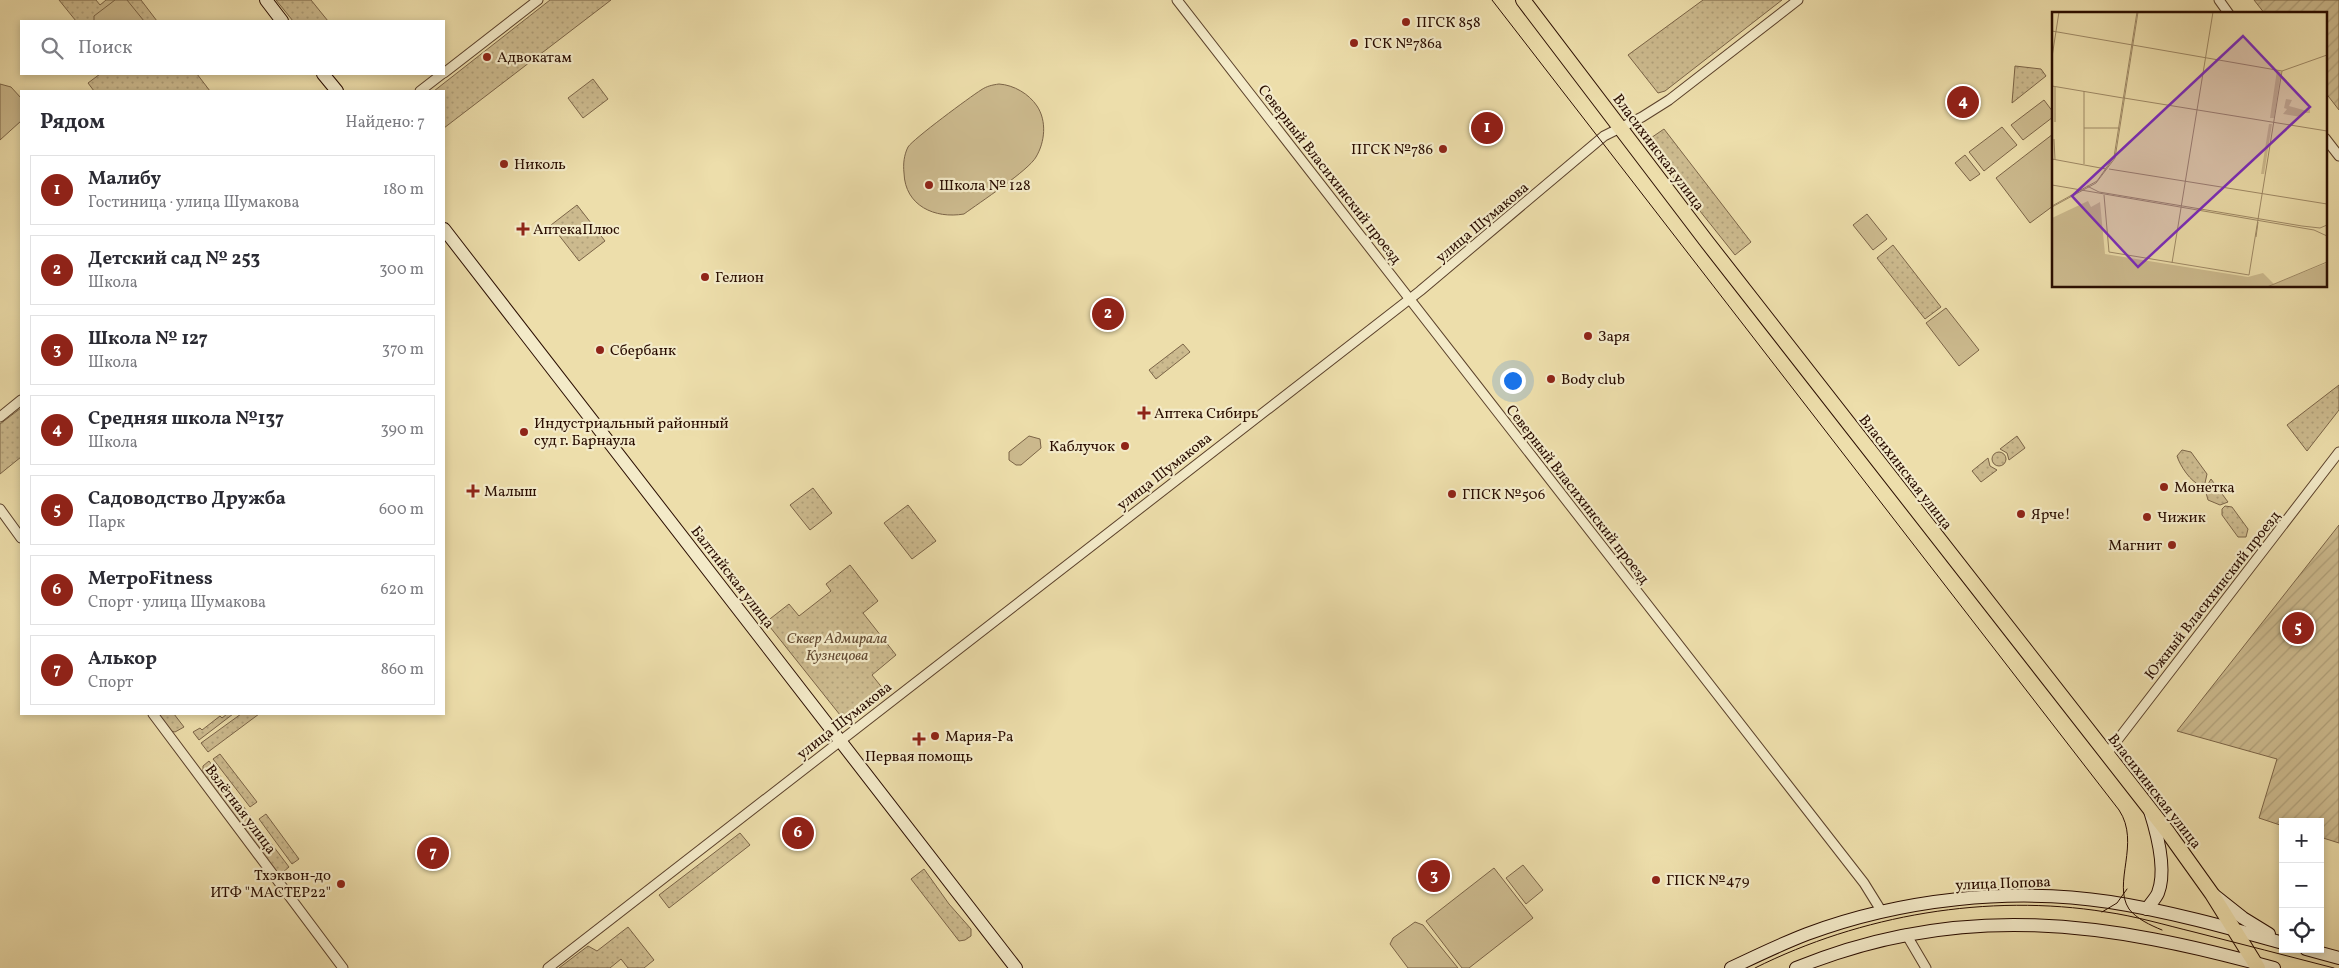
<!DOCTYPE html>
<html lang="ru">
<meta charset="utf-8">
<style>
body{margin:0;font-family:Vollkorn,serif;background:#f2f2f3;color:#2b2b33}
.controls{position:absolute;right:15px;bottom:15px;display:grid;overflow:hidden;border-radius:0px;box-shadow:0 2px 8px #0003}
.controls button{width:45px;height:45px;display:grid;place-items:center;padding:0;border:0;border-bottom:1px solid #e1e1e2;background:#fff;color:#2b2b33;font:25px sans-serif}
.you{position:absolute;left:1512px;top:380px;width:18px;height:18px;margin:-12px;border:4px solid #fff;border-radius:50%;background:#1a73e8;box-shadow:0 0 0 8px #1a73e833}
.badge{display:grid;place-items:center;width:32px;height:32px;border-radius:50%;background:#8f2418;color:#fff;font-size:16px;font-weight:700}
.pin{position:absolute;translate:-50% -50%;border:2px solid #fff;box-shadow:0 1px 5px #0006}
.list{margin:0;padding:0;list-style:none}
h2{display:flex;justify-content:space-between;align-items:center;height:65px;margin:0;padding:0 20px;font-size:21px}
h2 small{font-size:16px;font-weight:400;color:#7c7c81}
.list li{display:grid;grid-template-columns:32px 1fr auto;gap:15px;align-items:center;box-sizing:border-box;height:70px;margin:0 10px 10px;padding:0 10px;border:1px solid #e1e1e2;border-radius:0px}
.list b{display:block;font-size:19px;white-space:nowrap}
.list p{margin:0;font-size:16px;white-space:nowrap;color:#7c7c81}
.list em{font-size:16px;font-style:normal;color:#7c7c81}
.icon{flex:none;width:28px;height:28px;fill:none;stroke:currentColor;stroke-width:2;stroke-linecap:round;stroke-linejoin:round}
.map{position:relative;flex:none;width:2339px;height:968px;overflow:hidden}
.search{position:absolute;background:#fff;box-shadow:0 2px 8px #0003;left:20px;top:20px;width:425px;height:55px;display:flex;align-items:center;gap:12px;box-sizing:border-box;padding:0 18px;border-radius:0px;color:#7c7c81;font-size:19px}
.panel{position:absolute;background:#fff;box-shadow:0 2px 8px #0003;left:20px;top:90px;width:425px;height:625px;border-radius:0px}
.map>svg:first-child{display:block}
.grass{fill:url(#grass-dots);stroke:#7b6447}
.garden{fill:url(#garden-furrows);stroke:#7b6447}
.pitch{fill:#ccba8e;stroke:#7b6447}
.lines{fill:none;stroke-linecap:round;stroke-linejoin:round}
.minor-casing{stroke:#5b412b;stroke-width:11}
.secondary-casing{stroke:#2a0d00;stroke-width:14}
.trunk-casing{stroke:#2a0d00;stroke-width:16}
.minor{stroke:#f3eac8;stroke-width:9}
.secondary{stroke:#f3eac8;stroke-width:12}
.trunk{stroke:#eddeab;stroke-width:14}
.tram{stroke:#2a0d00;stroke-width:1}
.poi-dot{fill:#8f2418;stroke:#f3eac8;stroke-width:2}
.labels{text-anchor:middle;stroke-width:4.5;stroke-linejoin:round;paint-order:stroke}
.poi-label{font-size:15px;fill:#2a0d00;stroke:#f3eac8;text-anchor:start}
.street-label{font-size:15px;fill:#2a0d00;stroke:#f3eac8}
.park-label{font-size:15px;font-style:italic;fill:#634a32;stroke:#f3eac8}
.inset-road{fill:none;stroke:#9f8a67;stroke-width:1}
.view{fill:#7b2cbf;fill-opacity:0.15;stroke:#7b2cbf;stroke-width:2.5}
.inset-edge{fill:none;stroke:#2a0d00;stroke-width:2.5}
</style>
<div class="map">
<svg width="2339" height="968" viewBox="0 0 2339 968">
<defs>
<pattern id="grass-dots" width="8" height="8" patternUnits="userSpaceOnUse" patternTransform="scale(1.25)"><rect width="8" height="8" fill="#ccba8e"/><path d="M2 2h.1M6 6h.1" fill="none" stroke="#af9f79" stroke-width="1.8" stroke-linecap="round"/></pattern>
<pattern id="garden-furrows" width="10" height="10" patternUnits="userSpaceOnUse" patternTransform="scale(1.25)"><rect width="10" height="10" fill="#ccba8e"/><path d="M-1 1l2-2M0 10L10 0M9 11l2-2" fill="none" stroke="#af9f79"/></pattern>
</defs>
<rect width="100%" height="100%" fill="#eddeab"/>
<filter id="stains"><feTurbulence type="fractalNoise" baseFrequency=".004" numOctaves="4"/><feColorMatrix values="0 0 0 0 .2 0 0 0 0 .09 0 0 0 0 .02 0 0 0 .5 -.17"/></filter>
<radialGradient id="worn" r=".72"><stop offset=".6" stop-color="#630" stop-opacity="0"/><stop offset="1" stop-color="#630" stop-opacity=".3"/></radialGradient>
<g class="grass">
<path d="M 59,0 L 96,0 L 100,5 L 106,0 L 141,0 L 157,21 L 76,21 Z"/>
<path d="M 276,0 L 311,0 L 328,21 L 293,21 Z"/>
<path d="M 550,0 L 611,0 L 444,128 L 444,91 L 434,91 Z"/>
<path d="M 1703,0 L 1782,0 L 1665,91 L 1658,93 L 1628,55 Z"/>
<path d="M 2015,66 L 2041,69 L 2046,76 L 2012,103 Z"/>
<path d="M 100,74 L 197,74 L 210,91 L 94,91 L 88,83 Z"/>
<path d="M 593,79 L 608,99 L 583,118 L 568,98 Z"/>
<path d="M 1664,129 L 1751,242 L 1735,255 L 1645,142 Z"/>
<path d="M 577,205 L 605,241 L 579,261 L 551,225 Z"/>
<path d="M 1893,245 L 1941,307 L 1925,319 L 1877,258 Z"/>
<path d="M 1183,344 L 1190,352 L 1156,379 L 1149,370 Z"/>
<path d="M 2339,385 L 2339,410 L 2307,451 L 2287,425 Z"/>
<path d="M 21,408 L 21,457 L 0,474 L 0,424 Z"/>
<path d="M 2017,436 L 2025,448 L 2009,460 L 2007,453 L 2000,449 Z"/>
<path d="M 2182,450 L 2191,452 L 2207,474 L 2205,483 L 2200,485 C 2191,482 2180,466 2177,456 Z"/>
<circle cx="1999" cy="459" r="7"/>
<path d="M 1988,458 L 1990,466 L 1997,470 L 1981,482 L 1972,471 Z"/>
<path d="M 2211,479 L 2228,502 L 2220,505 L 2208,500 L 2205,489 Z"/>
<path d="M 813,488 L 832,513 L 810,530 L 790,505 Z"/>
<path d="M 908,505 L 936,541 L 912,559 L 884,523 Z"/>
<path d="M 2225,506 L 2232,507 L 2248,529 L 2246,537 L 2238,537 L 2222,515 L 2222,509 Z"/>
<path d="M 850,565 L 878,601 L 863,613 L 896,655 L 872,675 L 887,694 L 848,725 L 766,622 L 789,604 L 799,616 L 831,591 L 826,584 Z"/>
<path d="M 157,714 L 174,714 L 184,727 L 175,732 L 171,731 Z"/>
<path d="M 227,714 L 233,714 L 199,740 L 193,732 L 200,728 L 202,730 L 220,716 L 222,718 Z"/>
<path d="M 241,714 L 259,714 L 208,752 L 201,743 Z"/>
<path d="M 220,754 L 257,802 L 250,807 L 213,759 Z"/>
<path d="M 209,761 L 289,867 L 282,873 L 275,871 L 203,775 L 203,766 Z"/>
<path d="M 266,814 L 299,859 L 292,864 L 259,819 Z"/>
<path d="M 740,833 L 750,845 L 669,908 L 659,895 Z"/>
<path d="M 924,869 L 949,904 L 971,929 L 971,936 L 965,940 L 959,941 L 911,879 Z"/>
<path d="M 628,927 L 654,960 L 644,968 L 628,968 L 621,959 L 610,968 L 559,968 L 588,946 L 597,951 Z"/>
</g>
<g class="garden">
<path d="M 2254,0 L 2339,0 L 2339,110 L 2325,92 L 2325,14 L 2265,14 Z"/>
<path d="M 2339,525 L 2339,843 L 2320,837 L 2320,822 L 2283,822 L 2283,826 L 2259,818 L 2277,759 L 2177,731 Z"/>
</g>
<g class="pitch">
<path d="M 115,0 L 127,0 L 144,21 L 94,21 L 94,16 Z"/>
<path d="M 0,84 L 11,87 L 21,98 L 21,121 L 0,140 Z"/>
<path d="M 999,84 C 1014,85 1029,94 1037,106 C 1047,121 1045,142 1036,157 C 1029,170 979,203 964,214 C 935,219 905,206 904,173 C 903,164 904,155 908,147 C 913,139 970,97 981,90 C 987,86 992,85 999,84 Z"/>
<path d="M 2044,100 L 2053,112 L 2053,117 L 2023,140 L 2011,125 Z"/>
<path d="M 2002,127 L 2017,145 L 1984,171 L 1969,152 Z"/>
<path d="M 2053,134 L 2053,206 L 2030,223 L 1996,178 Z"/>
<path d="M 1965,155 L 1980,174 L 1970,181 L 1955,163 Z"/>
<path d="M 1867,214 L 1887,239 L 1873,250 L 1853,225 Z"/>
<path d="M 1946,308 L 1979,350 L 1959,366 L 1926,323 Z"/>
<path d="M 1029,436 L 1040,439 L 1041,448 L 1021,465 L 1016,465 L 1009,460 L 1009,452 Z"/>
<path d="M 1523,865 L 1543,890 L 1526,904 L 1506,878 Z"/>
<path d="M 1494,868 L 1533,918 L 1469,968 L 1462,968 L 1426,921 Z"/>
<path d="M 1415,922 L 1423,925 L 1458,968 L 1408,968 L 1390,944 L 1393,938 Z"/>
</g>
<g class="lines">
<defs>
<g id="minor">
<path d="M 1177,0 L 1864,883 L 1882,912"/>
<path d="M 2219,0 L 2229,14"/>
<path d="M 444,73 L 538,0"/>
<path d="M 420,91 L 442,74"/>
<path d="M 2325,138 L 2339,156"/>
<path d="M 0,417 L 21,400"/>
<path d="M 0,509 L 21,538"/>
<path d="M 153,714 L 343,968"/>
<path d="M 2106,755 L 2339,452"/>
<path d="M 1906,934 L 1926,968"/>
<path d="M 548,968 L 1420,291 L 1604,136 L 1642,117 L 1669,100 L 1798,0"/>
</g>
<g id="secondary">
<path d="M 266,0 L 282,21"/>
<path d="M 323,74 L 337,91"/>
<path d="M 444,229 L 1016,968"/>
<path d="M 2214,895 L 2243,918 L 2269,934"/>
<path d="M 2147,909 C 2150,904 2156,898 2158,893 C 2167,870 2157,833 2150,811"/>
<path d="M 2306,949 L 2339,958"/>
<path d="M 1731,968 C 1756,956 1781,944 1807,934 C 1901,899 2011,887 2110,902 C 2168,911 2226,927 2283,943"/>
<path d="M 1796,968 C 1961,900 2108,922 2274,968"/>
</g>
<path id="trunk" d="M 1523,0 L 1707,242 L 2167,831 L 2212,894 L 2258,968"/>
</defs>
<use href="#minor" class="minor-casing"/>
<use href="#secondary" class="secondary-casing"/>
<use href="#trunk" class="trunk-casing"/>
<use href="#minor" class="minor"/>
<use href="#secondary" class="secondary"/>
<use href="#trunk" class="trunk"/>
<g class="tram">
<path d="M 1492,0 L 2119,810 C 2141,843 2112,883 2129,909 C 2137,919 2150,925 2162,930"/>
<path d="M 2102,912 L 2117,903 L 2127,889"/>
<path d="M 1755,968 C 1861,915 1988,893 2106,912 C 2135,916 2165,925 2194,932 C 2241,944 2288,956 2334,968"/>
</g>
</g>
<g class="poi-dot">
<circle cx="1406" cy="22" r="5"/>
<circle cx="1354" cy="43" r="5"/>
<circle cx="487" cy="57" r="5"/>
<circle cx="1443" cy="149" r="5"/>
<circle cx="504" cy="164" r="5"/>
<circle cx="929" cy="185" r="5"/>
<path d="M520.5 221.5h5v5h5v5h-5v5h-5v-5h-5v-5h5z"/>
<circle cx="705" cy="277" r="5"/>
<circle cx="1588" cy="336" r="5"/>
<circle cx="600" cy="350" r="5"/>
<circle cx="1551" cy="379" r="5"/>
<path d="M1141.5 405.5h5v5h5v5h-5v5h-5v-5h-5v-5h5z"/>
<circle cx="524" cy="432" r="5"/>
<circle cx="1125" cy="446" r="5"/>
<circle cx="2164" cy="487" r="5"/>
<path d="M470.5 483.5h5v5h5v5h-5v5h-5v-5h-5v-5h5z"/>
<circle cx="1452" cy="494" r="5"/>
<circle cx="2021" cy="514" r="5"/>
<circle cx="2147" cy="517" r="5"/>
<circle cx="2172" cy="545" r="5"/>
<circle cx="935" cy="736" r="5"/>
<path d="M916.5 731.5h5v5h5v5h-5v5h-5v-5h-5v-5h5z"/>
<circle cx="1656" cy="880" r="5"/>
<circle cx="341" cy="884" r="5"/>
</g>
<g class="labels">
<g class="poi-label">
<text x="1416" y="27">ПГСК 858</text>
<text x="1364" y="48">ГСК №786а</text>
<text x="497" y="62">Адвокатам</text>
<text x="1433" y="154" text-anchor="end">ПГСК №786</text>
<text x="514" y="169">Николь</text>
<text x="939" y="190">Школа № 128</text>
<text x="533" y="234">АптекаПлюс</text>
<text x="715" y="282">Гелион</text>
<text x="1598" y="341">Заря</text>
<text x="610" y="355">Сбербанк</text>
<text x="1561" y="384">Body club</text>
<text x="1154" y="418">Аптека Сибирь</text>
<text x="534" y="428">Индустриальный районный<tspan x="534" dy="17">суд г. Барнаула</tspan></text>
<text x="1115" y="451" text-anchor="end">Каблучок</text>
<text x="2174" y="492">Монетка</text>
<text x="484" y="496">Малыш</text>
<text x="1462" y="499">ГПСК №506</text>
<text x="2031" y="519">Ярче!</text>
<text x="2157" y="522">Чижик</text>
<text x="2162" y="550" text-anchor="end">Магнит</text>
<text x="945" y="741">Мария-Ра</text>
<text x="919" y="761" text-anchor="middle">Первая помощь</text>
<text x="331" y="880" text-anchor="end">Тхэквон-до<tspan x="331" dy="17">ИТФ "МАСТЕР22"</tspan></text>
<text x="1666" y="885">ГПСК №479</text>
</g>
<g class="street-label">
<text transform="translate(1659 152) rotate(53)" y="5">Власихинская улица</text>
<text transform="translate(1330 174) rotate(52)" y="5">Северный Власихинский проезд</text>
<text transform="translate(1482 222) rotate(-40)" y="5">улица Шумакова</text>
<text transform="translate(1164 471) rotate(-38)" y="5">улица Шумакова</text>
<text transform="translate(1906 472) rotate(52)" y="5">Власихинская улица</text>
<text transform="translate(1578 494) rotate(52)" y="5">Северный Власихинский проезд</text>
<text transform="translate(733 577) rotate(52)" y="5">Балтийская улица</text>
<text transform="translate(2212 595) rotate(-52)" y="5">Южный Власихинский проезд</text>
<text transform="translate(844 720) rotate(-38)" y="5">улица Шумакова</text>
<text transform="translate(2155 791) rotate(52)" y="5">Власихинская улица</text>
<text transform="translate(241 809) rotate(53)" y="5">Взлётная улица</text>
<text transform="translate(2003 883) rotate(-2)" y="5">улица Попова</text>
</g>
<g class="park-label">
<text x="837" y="643">Сквер Адмирала<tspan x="837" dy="17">Кузнецова</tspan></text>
</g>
</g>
<g transform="translate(2052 12)">
<rect width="275" height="275" fill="#eddeab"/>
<path d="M 225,58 L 229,60 L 222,106 L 218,106 ZM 234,87 L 240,88 L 237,94 L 255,99 L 258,97 L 258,101 L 250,101 L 249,105 L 231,102 L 235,97 L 232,96 ZM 217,112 L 220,112 L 212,162 L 209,162 Z" fill="#ccba8e"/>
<path d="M 36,189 L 39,195 L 48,190 L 53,242 L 196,265 L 211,261 L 222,272 L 275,251 L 275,275 L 0,275 L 0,206 Z" fill="#ccba8e"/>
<path class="inset-road" d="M 0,19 L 230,59 L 275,43M 0,45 L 7,0M 0,74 L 71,86M 32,79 L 32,152M 72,86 L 275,119M 3,110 L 3,75M 32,116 L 67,116M 2,127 L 3,148M 0,147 L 54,157M 57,157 L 275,192M 0,173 L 262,218 L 275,224M 35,174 L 47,180 L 250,214 L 268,216 L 275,213M 52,183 L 57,240 L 197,263 L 230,59M 0,194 L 45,169 L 62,145 L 85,0M 0,195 L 44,171 L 63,146 L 86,0M 204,225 L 206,210M 120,251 L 161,0M 215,275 L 275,250"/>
<path class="view" d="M 191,24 L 258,95 L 86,255 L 20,184 Z"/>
<rect width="275" height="275" class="inset-edge"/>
</g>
<rect width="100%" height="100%" filter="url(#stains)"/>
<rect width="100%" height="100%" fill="url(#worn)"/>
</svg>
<div class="controls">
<button>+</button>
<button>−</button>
<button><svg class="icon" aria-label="locate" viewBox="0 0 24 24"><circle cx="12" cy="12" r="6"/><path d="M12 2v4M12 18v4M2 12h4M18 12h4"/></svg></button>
</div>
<div class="you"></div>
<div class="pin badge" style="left:1487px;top:128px">1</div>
<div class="pin badge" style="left:1108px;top:314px">2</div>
<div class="pin badge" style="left:1434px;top:876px">3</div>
<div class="pin badge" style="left:1963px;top:102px">4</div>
<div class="pin badge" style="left:2298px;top:628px">5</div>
<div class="pin badge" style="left:798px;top:833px">6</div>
<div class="pin badge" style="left:433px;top:853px">7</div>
<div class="search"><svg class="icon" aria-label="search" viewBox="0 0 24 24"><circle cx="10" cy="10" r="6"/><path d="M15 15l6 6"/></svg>Поиск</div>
<section class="panel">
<h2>Рядом<small>Найдено: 7</small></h2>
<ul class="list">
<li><span class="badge">1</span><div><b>Малибу</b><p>Гостиница · улица Шумакова</p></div><em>180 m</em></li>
<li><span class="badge">2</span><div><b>Детский сад № 253</b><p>Школа</p></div><em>300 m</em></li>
<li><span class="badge">3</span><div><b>Школа № 127</b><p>Школа</p></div><em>370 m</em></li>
<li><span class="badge">4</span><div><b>Средняя школа №137</b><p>Школа</p></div><em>390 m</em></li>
<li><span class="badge">5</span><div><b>Садоводство Дружба</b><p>Парк</p></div><em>600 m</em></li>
<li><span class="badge">6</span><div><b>МетроFitness</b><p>Спорт · улица Шумакова</p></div><em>620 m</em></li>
<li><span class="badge">7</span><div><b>Алькор</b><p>Спорт</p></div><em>860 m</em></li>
</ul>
</section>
</div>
